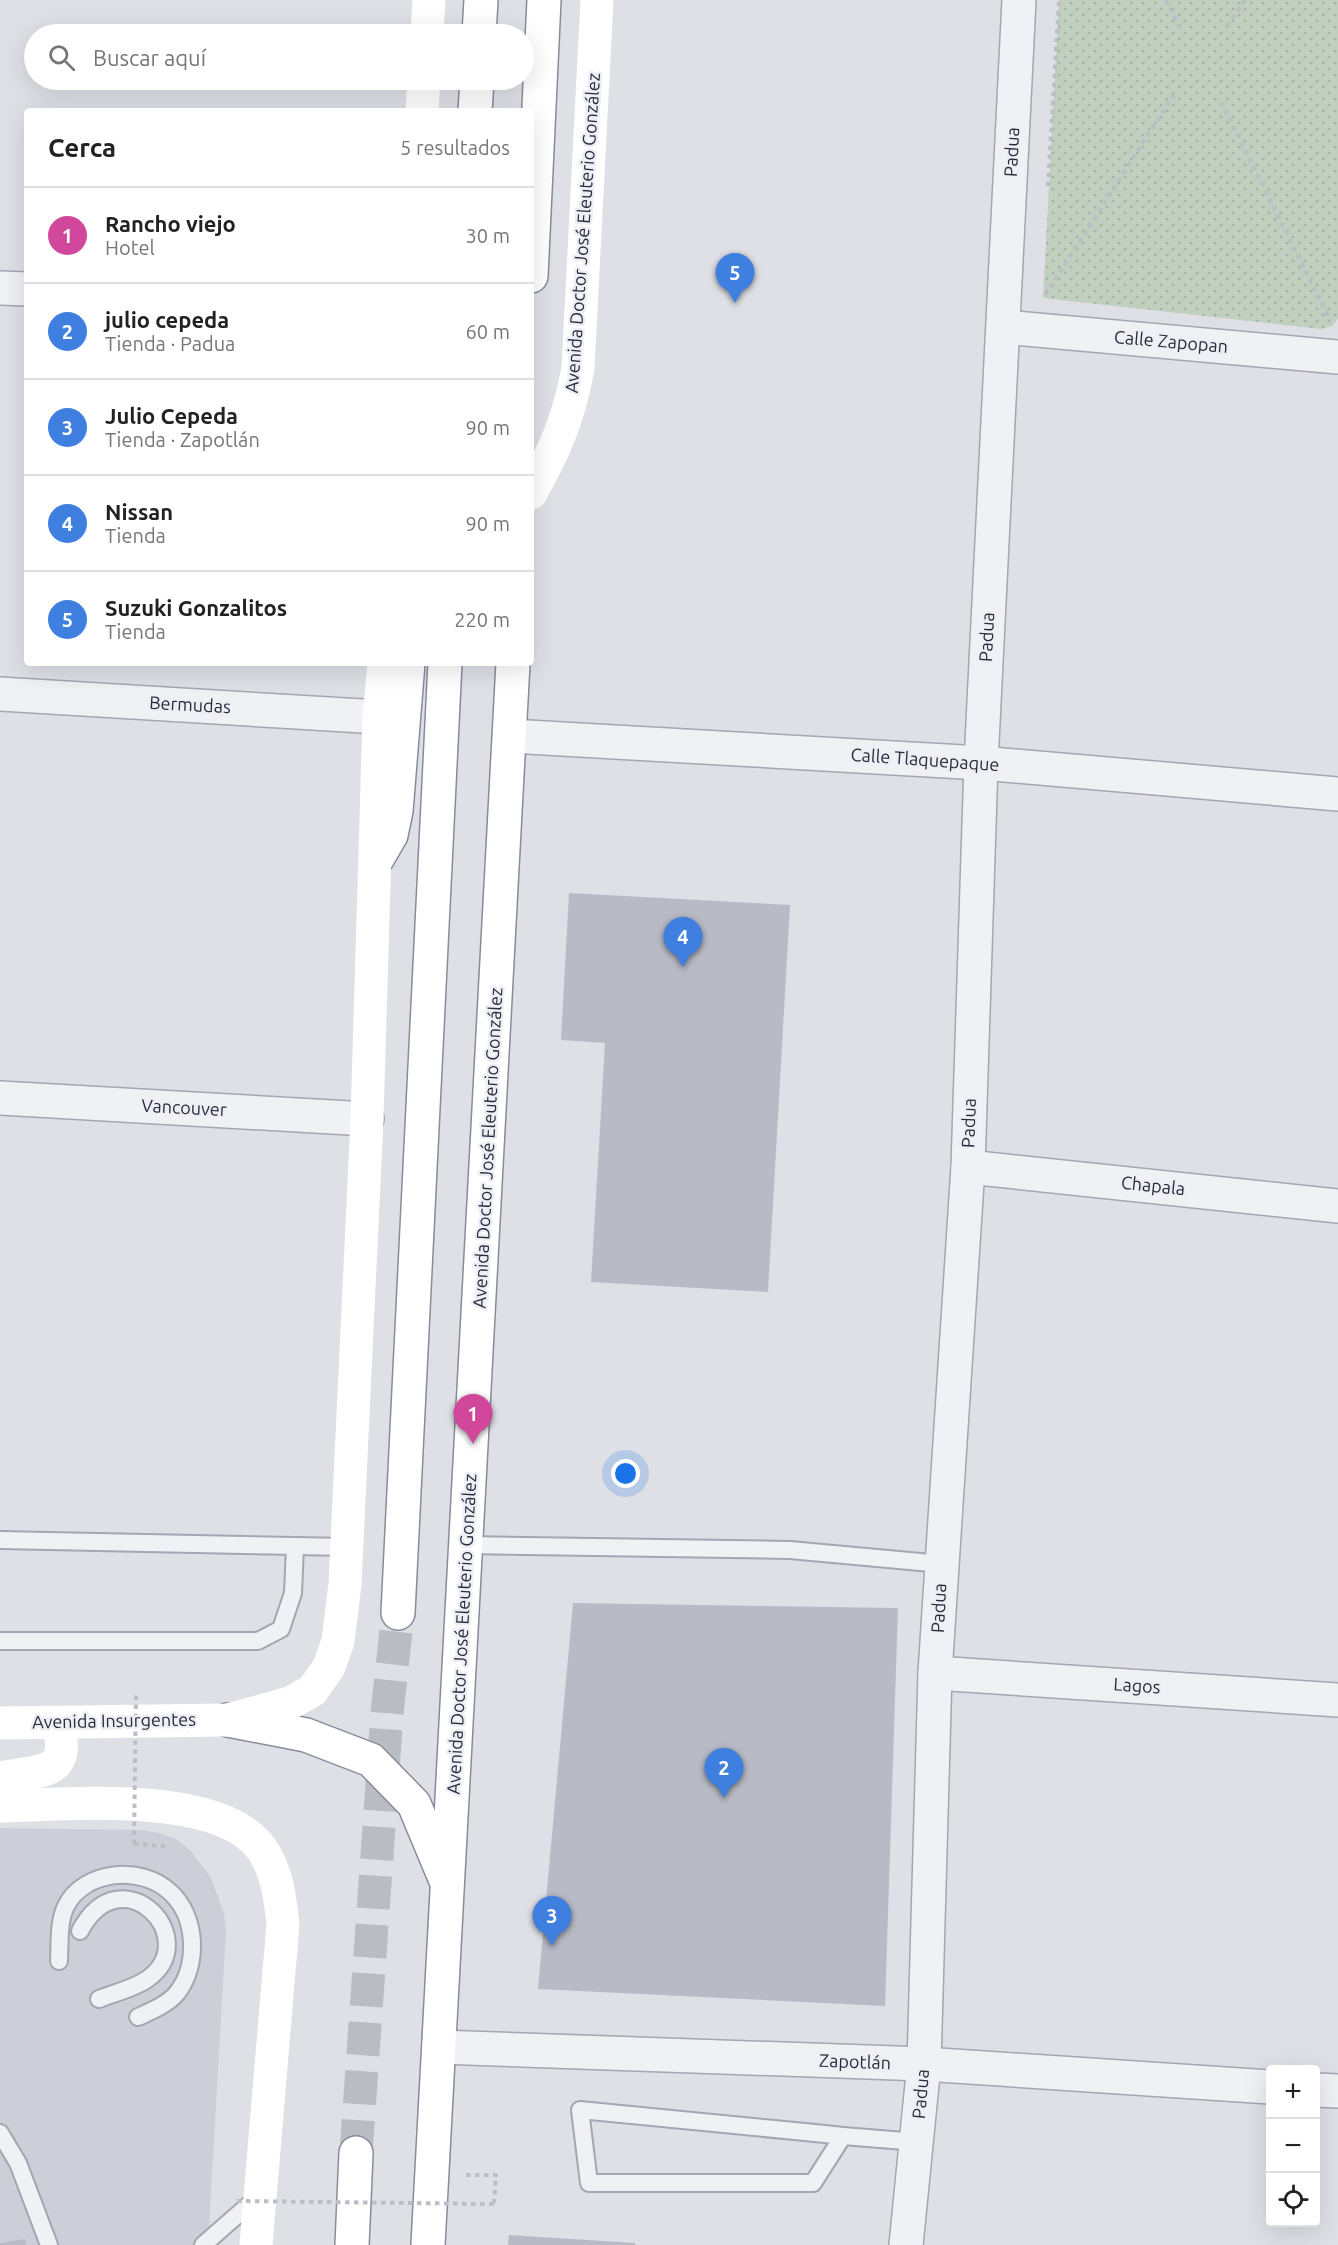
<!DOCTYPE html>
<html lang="es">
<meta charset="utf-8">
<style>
body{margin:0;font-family:Ubuntu,sans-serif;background:#f6f6f6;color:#222}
.controls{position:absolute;right:18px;bottom:18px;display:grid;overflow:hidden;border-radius:6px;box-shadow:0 6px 24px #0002}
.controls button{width:54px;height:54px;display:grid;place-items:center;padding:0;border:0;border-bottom:2px solid #e0e0e0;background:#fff;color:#222;font:30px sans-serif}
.you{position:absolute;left:626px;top:1474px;width:21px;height:21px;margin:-15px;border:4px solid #fff;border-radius:50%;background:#1a73e8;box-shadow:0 0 0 9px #1a73e833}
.badge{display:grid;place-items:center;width:39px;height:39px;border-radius:50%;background:#d93025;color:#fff;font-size:20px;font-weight:700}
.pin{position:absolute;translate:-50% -50px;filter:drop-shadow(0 2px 3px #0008)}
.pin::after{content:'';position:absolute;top:32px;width:21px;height:18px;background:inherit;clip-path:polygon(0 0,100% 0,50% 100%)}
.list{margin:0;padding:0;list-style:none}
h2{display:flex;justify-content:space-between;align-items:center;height:78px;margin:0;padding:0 24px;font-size:26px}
h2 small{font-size:20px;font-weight:400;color:#767676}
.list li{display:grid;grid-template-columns:39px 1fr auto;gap:18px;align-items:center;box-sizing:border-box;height:96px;padding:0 24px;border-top:2px solid #e0e0e0}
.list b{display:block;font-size:22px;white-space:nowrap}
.list p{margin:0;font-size:20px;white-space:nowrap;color:#767676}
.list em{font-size:20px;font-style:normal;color:#767676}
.icon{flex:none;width:33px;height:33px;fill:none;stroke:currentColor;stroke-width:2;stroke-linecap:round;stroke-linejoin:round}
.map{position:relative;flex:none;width:1338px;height:2245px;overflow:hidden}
.search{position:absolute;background:#fff;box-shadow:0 6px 24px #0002;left:24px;top:24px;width:510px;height:66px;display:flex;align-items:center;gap:15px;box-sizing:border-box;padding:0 21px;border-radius:33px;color:#767676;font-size:22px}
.panel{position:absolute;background:#fff;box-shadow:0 6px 24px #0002;left:24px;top:108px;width:510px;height:558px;border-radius:6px}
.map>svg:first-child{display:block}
.built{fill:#cccfd8}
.park{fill:url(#park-dots)}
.building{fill:#b8bbc6}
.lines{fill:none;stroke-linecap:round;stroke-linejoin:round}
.trunk-tunnel{stroke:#babcc4;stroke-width:33;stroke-dasharray:33 16;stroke-linecap:butt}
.service-casing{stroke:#a4a6b0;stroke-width:20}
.minor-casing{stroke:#a4a6b0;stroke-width:36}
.trunk-casing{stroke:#868c9c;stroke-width:36}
.path{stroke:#bcbec5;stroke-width:4;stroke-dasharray:4.5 4.5;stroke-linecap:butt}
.service{stroke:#f0f1f5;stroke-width:16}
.minor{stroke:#f0f1f5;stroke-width:33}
.secondary{stroke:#fff;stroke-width:33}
.trunk{stroke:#fff;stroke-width:33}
.path-bridge{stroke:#bcbec5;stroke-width:4;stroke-dasharray:4.5 4.5;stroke-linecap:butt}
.labels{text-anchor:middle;stroke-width:5;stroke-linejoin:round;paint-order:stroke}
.street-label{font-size:18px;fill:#282c3c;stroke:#edeff4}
</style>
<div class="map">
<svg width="1338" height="2245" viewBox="0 0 1338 2245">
<defs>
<pattern id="park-dots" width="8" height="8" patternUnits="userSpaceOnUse" patternTransform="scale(1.5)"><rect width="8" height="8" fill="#c1cfbf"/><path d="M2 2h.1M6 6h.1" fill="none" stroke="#a6b2a5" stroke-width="1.8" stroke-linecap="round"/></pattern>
</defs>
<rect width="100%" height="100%" fill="#dee0e6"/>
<path class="built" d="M 0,1828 L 142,1830 L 159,1833 L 176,1839 L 190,1850 L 211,1878 L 224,1913 L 226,1931 L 208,2245 L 0,2245 Z"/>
<path class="park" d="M 1059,0 L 1338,0 L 1338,318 L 1333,326 L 1321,329 L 1043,298 Z"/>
<g class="building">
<path d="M 569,893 L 790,905 L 768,1292 L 591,1282 L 605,1043 L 561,1040 Z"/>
<path d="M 573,1603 L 898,1608 L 885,2006 L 538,1989 Z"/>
<path d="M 509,2235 L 635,2243 L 635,2245 L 508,2245 Z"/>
<path d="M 25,2239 L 26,2245 L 0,2245 L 0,2243 Z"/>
</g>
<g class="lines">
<path class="trunk-tunnel" d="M 356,2153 L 387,1713 L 398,1613"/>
<defs>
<g id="service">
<path d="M 0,1540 L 295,1546 L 293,1593 L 281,1629 L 258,1641 L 0,1641"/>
<path d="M 467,1545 L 790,1550 L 942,1564"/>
<path d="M 295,1546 L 347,1547"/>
<path d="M 80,1931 C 122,1852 206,1940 146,1980 C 132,1989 114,1993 99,1999"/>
<path d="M 59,1961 C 60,1944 58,1922 66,1906 C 84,1870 141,1865 170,1892 C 197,1916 199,1965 177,1993 C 167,2005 151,2011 138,2017"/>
<path d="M 580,2110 L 825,2134 L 843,2136 L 813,2183 L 589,2183 Z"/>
<path d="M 0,2133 L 18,2163 L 49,2245"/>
<path d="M 843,2136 L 917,2142"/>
<path d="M 203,2245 L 259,2196"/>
</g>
<g id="minor">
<path d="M 0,288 L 27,289"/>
<path d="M 1004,327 L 1338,357"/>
<path d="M 0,694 L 379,717"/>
<path d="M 510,736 L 981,763 L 1338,794"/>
<path d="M 0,1098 L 367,1119"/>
<path d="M 968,1167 L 1338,1206"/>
<path d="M 935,1673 L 1338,1700"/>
<path d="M 439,2047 L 924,2064 L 1270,2087"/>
<path d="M 1316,2090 L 1338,2091"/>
<path d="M 906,2245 L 924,2064 L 935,1673 L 968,1167 L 981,763 L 1019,0"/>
</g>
<g id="trunk">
<path d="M 479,34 L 481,0"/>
<path d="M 475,111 L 477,80"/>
<path d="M 531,276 L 544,0"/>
<path d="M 377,859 L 391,835 L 396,811 L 408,663"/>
<path d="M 398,1613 L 445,663"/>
<path d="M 228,1720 L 306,1735 L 371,1760 L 414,1804 L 445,1878"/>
<path d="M 352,2245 L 356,2153"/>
<path d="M 428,2245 L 513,663"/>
</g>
</defs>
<use href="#service" class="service-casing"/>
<use href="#minor" class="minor-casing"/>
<use href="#trunk" class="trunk-casing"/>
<g class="path">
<path d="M 1166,0 L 1180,28"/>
<path d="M 1227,26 L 1245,0"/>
<path d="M 1221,102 L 1330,320"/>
<path d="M 1048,186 L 1059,0"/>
<path d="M 1045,295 L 1175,93"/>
<path d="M 134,1844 L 165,1846"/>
<path d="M 466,2175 L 496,2175 L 494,2204"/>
</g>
<use href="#service" class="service"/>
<use href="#minor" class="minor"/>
<g class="secondary">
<path d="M 427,34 L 429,0"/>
<path d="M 422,111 L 424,80"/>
<path d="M 531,493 C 555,450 569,418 578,368 L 597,0"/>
<path d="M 0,1723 L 228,1720 L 290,1703 L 312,1691 L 329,1667 L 338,1641 L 345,1584 L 367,1119 L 379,717 L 384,663"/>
<path d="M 0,1778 C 41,1770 74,1776 57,1723"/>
<path d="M 0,1806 C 66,1805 227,1788 265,1854 C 278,1877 280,1898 283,1924 L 256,2245"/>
</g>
<use href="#trunk" class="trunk"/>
<g class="path-bridge">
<path d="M 134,1844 L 136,1692"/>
<path d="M 237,2201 L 494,2204"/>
</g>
</g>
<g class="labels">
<g class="street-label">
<text transform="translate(1012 152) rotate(-87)" y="6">Padua</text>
<text transform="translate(583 233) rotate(-86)" y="6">Avenida Doctor José Eleuterio González</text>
<text transform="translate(1171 342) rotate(5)" y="6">Calle Zapopan</text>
<text transform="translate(987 637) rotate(-87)" y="6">Padua</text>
<text transform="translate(190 705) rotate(3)" y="6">Bermudas</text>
<text transform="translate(925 760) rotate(4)" y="6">Calle Tlaquepaque</text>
<text transform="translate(184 1108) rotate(3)" y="6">Vancouver</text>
<text transform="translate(969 1123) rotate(-88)" y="6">Padua</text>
<text transform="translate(488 1148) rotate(-87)" y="6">Avenida Doctor José Eleuterio González</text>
<text transform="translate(1153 1186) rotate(6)" y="6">Chapala</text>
<text transform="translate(939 1608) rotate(-87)" y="6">Padua</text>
<text transform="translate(462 1634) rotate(-87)" y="6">Avenida Doctor José Eleuterio González</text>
<text transform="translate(1137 1686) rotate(4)" y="6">Lagos</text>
<text transform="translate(114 1721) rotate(-1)" y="6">Avenida Insurgentes</text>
<text transform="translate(855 2062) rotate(2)" y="6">Zapotlán</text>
<text transform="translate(921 2094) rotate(-85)" y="6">Padua</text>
</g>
</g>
</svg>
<div class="controls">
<button>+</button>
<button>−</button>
<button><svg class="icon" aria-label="locate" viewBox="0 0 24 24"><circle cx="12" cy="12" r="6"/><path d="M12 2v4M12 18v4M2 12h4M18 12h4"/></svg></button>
</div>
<div class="you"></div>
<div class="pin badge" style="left:473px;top:1444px;background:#d1479c">1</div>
<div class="pin badge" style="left:724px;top:1798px;background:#3f7fe0">2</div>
<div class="pin badge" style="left:552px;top:1946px;background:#3f7fe0">3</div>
<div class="pin badge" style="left:683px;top:967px;background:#3f7fe0">4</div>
<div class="pin badge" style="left:735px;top:303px;background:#3f7fe0">5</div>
<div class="search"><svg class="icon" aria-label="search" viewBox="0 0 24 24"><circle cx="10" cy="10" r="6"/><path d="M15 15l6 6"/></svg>Buscar aquí</div>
<section class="panel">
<h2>Cerca<small>5 resultados</small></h2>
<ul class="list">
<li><span class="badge" style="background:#d1479c">1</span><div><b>Rancho viejo</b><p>Hotel</p></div><em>30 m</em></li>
<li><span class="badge" style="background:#3f7fe0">2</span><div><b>julio cepeda</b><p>Tienda · Padua</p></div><em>60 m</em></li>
<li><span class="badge" style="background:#3f7fe0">3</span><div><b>Julio Cepeda</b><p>Tienda · Zapotlán</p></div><em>90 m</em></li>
<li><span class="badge" style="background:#3f7fe0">4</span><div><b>Nissan</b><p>Tienda</p></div><em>90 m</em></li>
<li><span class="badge" style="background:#3f7fe0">5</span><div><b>Suzuki Gonzalitos</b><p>Tienda</p></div><em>220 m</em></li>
</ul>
</section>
</div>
